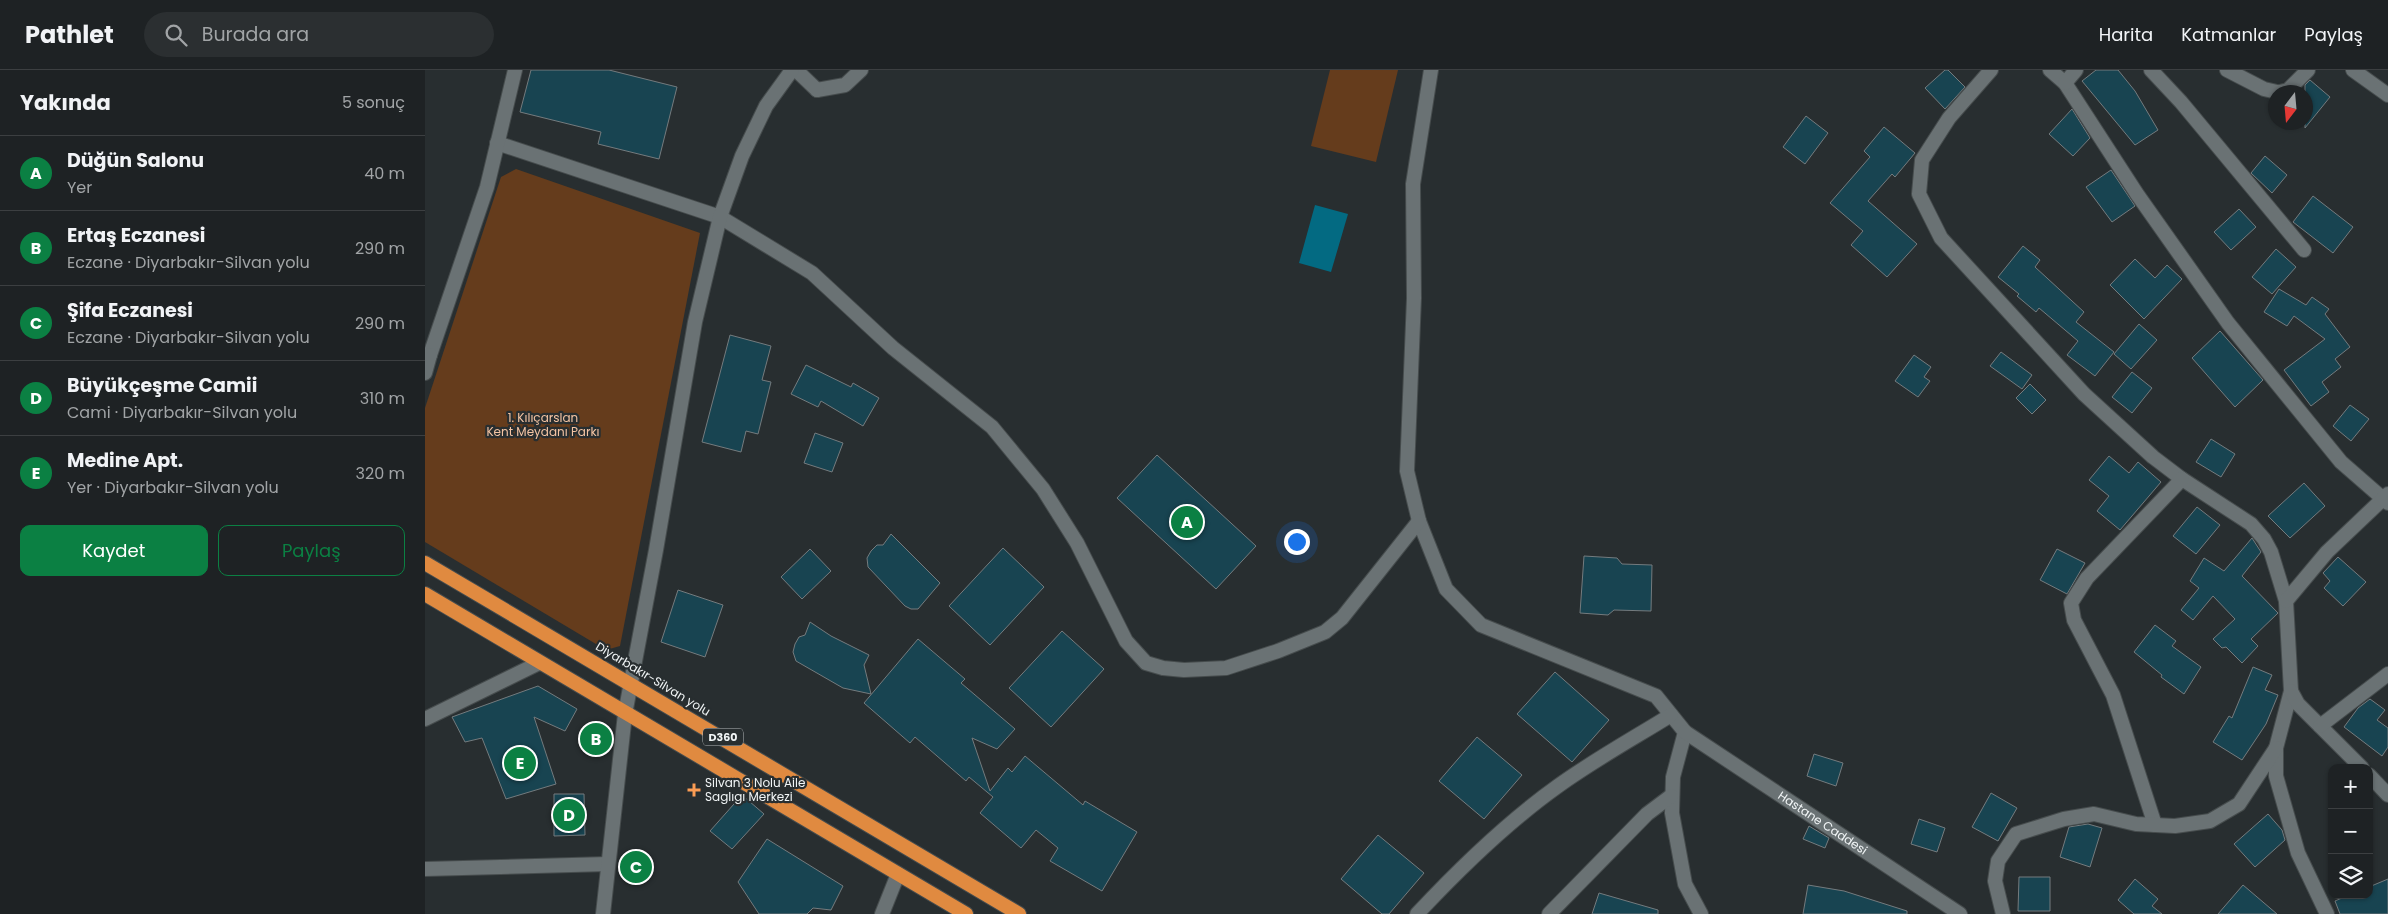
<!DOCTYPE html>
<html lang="tr">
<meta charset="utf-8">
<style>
body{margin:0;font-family:Poppins,sans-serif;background:#2b2f31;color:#f1f3f6}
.controls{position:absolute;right:15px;bottom:15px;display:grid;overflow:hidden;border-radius:10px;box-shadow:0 1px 4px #0004}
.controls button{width:45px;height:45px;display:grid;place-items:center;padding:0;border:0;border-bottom:1px solid #3c3f41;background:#1e2224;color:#f1f3f6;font:25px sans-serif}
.compass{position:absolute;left:1843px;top:15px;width:45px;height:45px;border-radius:50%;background:#1e2224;box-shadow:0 1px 4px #0004;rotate:196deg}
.you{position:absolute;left:871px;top:471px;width:18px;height:18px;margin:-12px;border:4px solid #fff;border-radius:50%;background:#1a73e8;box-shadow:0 0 0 8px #1a73e833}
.badge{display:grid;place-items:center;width:32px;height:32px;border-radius:50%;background:#0b8043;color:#fff;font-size:16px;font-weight:700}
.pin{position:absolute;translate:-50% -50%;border:2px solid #fff;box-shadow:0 1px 5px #0006}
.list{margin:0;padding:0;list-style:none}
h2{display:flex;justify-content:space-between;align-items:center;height:65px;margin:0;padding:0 20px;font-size:21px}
h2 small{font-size:16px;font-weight:400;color:#a1a4a6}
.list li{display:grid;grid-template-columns:32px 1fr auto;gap:15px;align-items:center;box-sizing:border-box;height:75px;padding:0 20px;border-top:1px solid #3c3f41}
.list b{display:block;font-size:19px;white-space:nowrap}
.list p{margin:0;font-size:16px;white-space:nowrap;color:#a1a4a6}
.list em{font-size:16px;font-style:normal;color:#a1a4a6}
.actions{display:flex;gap:10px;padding:15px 20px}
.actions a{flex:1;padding:11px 0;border:1px solid #0b8043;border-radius:10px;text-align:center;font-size:18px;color:#0b8043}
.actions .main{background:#0b8043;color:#fff}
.icon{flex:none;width:28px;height:28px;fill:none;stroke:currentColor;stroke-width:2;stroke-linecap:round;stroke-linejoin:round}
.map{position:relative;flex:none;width:1963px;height:844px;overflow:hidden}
header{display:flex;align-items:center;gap:30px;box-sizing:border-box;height:70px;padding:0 25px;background:#1e2224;border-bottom:1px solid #3c3f41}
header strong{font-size:24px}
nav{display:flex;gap:28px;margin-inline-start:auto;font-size:18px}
.search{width:350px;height:45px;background:#2b2f31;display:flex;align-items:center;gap:12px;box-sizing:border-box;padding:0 18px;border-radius:28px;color:#a1a4a6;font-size:19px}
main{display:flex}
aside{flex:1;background:#1e2224}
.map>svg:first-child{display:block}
.green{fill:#653c1c}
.water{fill:#036a82}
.building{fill:#184451;stroke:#747b7e}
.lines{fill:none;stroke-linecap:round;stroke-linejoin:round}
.minor-casing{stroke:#464c4d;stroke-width:16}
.tertiary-casing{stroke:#464c4d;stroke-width:16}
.trunk-casing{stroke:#464c4d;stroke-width:16}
.minor{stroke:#6a7274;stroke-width:14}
.tertiary{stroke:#6a7274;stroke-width:14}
.trunk{stroke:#e08a40;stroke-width:14}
.poi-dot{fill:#fc9d54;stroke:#282e30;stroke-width:2}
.labels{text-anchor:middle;stroke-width:4.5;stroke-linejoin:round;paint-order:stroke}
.shield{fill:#282e30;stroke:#b5b9bb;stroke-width:1}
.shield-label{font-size:11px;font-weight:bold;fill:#f1f5f6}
.park-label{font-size:12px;fill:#f4c4a3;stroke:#282e30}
.street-label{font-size:12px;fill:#f1f5f6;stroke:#282e30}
.poi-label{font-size:12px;fill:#f1f5f6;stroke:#282e30;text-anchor:start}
</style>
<header>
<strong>Pathlet</strong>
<div class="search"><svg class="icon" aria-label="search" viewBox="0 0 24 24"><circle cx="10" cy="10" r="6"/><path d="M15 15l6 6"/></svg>Burada ara</div>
<nav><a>Harita</a><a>Katmanlar</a><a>Paylaş</a></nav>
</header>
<main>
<aside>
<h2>Yakında<small>5 sonuç</small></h2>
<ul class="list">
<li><span class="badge">A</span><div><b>Düğün Salonu</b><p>Yer</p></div><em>40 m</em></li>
<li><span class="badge">B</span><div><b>Ertaş Eczanesi</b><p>Eczane · Diyarbakır-Silvan yolu</p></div><em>290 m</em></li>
<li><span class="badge">C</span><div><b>Şifa Eczanesi</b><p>Eczane · Diyarbakır-Silvan yolu</p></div><em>290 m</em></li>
<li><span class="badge">D</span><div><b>Büyükçeşme Camii</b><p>Cami · Diyarbakır-Silvan yolu</p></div><em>310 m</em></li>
<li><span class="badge">E</span><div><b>Medine Apt.</b><p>Yer · Diyarbakır-Silvan yolu</p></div><em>320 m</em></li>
</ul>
<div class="actions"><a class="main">Kaydet</a><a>Paylaş</a></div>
</aside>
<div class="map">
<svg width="1963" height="844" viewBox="0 0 1963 844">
<rect width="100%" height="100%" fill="#282e30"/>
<g class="green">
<path d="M 905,0 L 973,0 L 951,92 L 886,76 Z"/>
<path d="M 91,99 L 275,163 L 195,576 L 181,580 L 0,472 L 0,338 L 76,107 Z"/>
</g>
<path class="water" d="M 890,135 L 923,144 L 906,202 L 874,193 Z"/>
<g class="building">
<path d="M 106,0 L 184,0 L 252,17 L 234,89 L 173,74 L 176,62 L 95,42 Z"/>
<path d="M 1520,0 L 1523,0 L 1540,17 L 1520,39 L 1500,18 Z"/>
<path d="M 1671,0 L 1693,0 L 1710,21 L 1733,60 L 1710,75 L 1657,11 Z"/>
<path d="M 1885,10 L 1905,27 L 1880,58 L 1880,15 Z"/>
<path d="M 1647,39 L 1665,68 L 1648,86 L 1624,64 Z"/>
<path d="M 1381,46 L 1403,63 L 1380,94 L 1358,77 Z"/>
<path d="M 1459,57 L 1490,83 L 1470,107 L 1467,104 L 1443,131 L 1492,174 L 1462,207 L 1426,175 L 1438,161 L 1405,133 L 1445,87 L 1439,81 Z"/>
<path d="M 1840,86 L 1862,105 L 1847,123 L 1826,103 Z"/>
<path d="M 1686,100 L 1710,136 L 1687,152 L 1661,117 Z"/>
<path d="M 1888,126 L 1928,157 L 1908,183 L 1868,152 Z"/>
<path d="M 1814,139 L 1831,157 L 1806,180 L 1789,162 Z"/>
<path d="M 1598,176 L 1615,190 L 1610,197 L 1659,242 L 1651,252 L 1689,282 L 1670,306 L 1642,285 L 1653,271 L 1614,238 L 1611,242 L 1592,226 L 1594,224 L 1573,207 Z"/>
<path d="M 1851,179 L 1871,197 L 1847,224 L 1827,207 Z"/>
<path d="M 1710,189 L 1730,208 L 1742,195 L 1757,209 L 1719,249 L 1685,215 Z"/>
<path d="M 1854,219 L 1881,235 L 1887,227 L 1904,239 L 1900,244 L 1925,277 L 1910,289 L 1916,297 L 1897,312 L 1904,322 L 1886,336 L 1859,300 L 1900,269 L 1869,246 L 1862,256 L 1839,242 Z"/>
<path d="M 1714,254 L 1732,270 L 1706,299 L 1689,284 Z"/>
<path d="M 1795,261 L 1838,310 L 1810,337 L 1767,288 Z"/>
<path d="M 305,265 L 346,276 L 337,310 L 346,312 L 333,364 L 321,361 L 316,382 L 277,372 Z"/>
<path d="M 1576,282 L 1607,305 L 1597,319 L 1565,296 Z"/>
<path d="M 1489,285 L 1506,297 L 1499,307 L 1505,311 L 1493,327 L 1470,311 Z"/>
<path d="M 381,295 L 426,317 L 428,313 L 454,328 L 438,356 L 396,331 L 393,337 L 366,324 Z"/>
<path d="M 1707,302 L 1727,318 L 1707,343 L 1687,327 Z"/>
<path d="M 1605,314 L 1621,330 L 1607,344 L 1591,328 Z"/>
<path d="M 1925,335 L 1944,349 L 1926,371 L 1908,356 Z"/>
<path d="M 390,363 L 418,373 L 407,402 L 379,393 Z"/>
<path d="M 1786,369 L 1810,384 L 1796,407 L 1771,392 Z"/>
<path d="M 732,385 L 831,476 L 791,519 L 692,428 Z"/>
<path d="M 1684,386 L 1704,403 L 1713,392 L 1736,412 L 1695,460 L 1672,441 L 1684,426 L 1664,410 Z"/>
<path d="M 1879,413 L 1900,436 L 1865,468 L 1843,446 Z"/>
<path d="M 1772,437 L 1795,455 L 1771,484 L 1748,466 Z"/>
<path d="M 466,464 L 515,513 L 493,539 L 486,539 L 480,536 L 443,497 L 442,488 L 446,481 L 452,475 L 458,475 Z"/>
<path d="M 1827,468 L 1836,482 L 1817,506 L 1853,543 L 1826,569 L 1833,576 L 1817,593 L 1801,577 L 1797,578 L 1788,569 L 1810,549 L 1788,526 L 1768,550 L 1756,540 L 1774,518 L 1765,511 L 1779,488 L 1799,501 Z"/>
<path d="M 578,478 L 619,517 L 565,575 L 524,536 Z"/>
<path d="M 385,479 L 406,501 L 377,529 L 356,507 Z"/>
<path d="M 1632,479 L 1660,493 L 1642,524 L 1615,510 Z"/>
<path d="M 1159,486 L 1192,488 L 1197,494 L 1227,495 L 1226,541 L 1189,540 L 1183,545 L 1155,543 Z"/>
<path d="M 1913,487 L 1941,512 L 1918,536 L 1899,518 L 1905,511 L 1898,503 Z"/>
<path d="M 253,520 L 298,535 L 280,587 L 236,572 Z"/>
<path d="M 385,552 L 406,566 L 444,585 L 439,595 L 446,624 L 418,618 L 371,591 L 368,582 L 370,574 L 374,567 L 380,565 Z"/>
<path d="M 1730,555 L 1751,571 L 1747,576 L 1776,597 L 1759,624 L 1736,607 L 1737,605 L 1709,582 Z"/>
<path d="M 637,561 L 679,599 L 626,657 L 584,618 Z"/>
<path d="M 493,569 L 540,609 L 536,613 L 590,659 L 572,679 L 547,668 L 565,721 L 583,698 L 587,702 L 600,686 L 658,735 L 660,731 L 712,762 L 677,821 L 625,791 L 633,778 L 611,760 L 596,778 L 555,743 L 568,727 L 544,707 L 541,711 L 490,667 L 485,673 L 439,633 Z"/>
<path d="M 1828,597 L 1847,605 L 1840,620 L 1853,625 L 1841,654 L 1817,690 L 1788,672 L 1804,646 L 1807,648 Z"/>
<path d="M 1130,602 L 1184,650 L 1147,692 L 1092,644 Z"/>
<path d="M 113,616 L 152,639 L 140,661 L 109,647 L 131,714 L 81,729 L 57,668 L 40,672 L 27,647 Z"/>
<path d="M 1945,629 L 1960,640 L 1952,650 L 1963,658 L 1963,677 L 1957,686 L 1919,657 L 1933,638 Z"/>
<path d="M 1052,667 L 1097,705 L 1059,749 L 1014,711 Z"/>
<path d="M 1389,684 L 1418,693 L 1411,716 L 1382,706 Z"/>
<path d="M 1566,723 L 1592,738 L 1573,771 L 1547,757 Z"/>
<path d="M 129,724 L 159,724 L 160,765 L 129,766 Z"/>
<path d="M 317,725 L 339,744 L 307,779 L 285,761 Z"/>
<path d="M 1843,744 L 1857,760 L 1860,770 L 1830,797 L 1809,774 Z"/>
<path d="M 1494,749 L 1520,758 L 1512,782 L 1486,774 Z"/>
<path d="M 1663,754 L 1677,758 L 1665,797 L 1635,787 L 1644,757 Z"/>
<path d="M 1384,756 L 1404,768 L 1400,778 L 1378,769 Z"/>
<path d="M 953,765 L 999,803 L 964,844 L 957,844 L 916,809 Z"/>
<path d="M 342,769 L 418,816 L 406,840 L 388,838 L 382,844 L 334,844 L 313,812 Z"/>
<path d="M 1594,807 L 1625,807 L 1625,841 L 1593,841 Z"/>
<path d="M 1710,809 L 1733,829 L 1727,836 L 1737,844 L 1709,844 L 1693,830 Z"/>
<path d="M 1963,809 L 1963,844 L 1915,844 L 1910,831 L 1924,825 L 1944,825 L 1944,817 Z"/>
<path d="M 1383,815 L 1419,821 L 1482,841 L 1482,844 L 1378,844 Z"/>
<path d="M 1818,815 L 1852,844 L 1793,844 Z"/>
<path d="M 1174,823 L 1233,840 L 1233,844 L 1167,844 Z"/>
</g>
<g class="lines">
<defs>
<g id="minor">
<path d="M 1006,0 L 988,114 L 989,228 L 982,401 L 994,451 L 1021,519 L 1056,555 L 1231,626 L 1260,662 L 1248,707 L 1247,743 L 1260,814 L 1276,844"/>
<path d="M 1566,0 L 1524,48 L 1497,90 L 1494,124 L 1516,168 L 1659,324 L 1728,387 L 1757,409 L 1826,454 L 1839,469 L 1846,482 L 1861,531 L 1866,621 L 1851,678 L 1851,706 L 1873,783 L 1902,844"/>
<path d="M 1625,0 L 1640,13 L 1712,124 L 1803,253 L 1916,392 L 1963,433"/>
<path d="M 1726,0 L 1756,32 L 1879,180"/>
<path d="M 1802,0 L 1839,19 L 1852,22"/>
<path d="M 1928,0 L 1963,25"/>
<path d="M 1640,13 L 1651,0"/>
<path d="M 392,20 L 420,15 L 436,0"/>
<path d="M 1855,22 L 1863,20 L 1883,0"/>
<path d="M 72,73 L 295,147 L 387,203 L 468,278 L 567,357 L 618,419 L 652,473 L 701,571 L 721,593 L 738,598 L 759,600 L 801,598 L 853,581 L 900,562 L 917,548 L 994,451"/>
<path d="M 1861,531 L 1902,482 L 1963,424"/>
<path d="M 1866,621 L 1873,634 L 1937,698"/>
<path d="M 0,649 L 114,593"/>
<path d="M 1895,656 L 1963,604"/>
<path d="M 1944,705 L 1963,725"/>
<path d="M 1730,755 L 1688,625 L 1649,550 L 1646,533 L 1662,508 L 1757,409"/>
<path d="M 0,799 L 183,794"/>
<path d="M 457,844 L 473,804"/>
<path d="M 992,844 C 1035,798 1081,753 1133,716 C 1169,690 1209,668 1246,645"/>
<path d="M 1124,844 L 1222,744 L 1246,726"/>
<path d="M 1578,844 L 1570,811 L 1573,791 L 1591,764 L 1639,749 L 1669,744 L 1711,754 L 1750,756 L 1785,751 L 1814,734 L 1851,678"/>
</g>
<g id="tertiary">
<path d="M 371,0 L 392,20"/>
<path d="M 5,285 L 62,117 L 90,0"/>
<path d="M 0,303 L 5,285 L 0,292"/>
<path id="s1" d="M 1260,662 L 1535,844"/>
<path d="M 178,844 L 200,644 L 231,480 L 270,252 L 295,147 L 317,86 L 341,36 L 367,0"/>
</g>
<g id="trunk">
<path d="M 0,493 L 594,844"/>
<path d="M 0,524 L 541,844"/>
</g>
</defs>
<use href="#minor" class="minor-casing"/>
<use href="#tertiary" class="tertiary-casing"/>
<use href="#trunk" class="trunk-casing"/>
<use href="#minor" class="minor"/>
<use href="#tertiary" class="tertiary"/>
<use href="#trunk" class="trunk"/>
</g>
<path class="poi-dot" d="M266.5 712.5h5v5h5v5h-5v5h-5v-5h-5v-5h5z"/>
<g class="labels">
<rect class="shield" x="278" y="658.5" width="40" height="17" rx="4"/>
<g class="shield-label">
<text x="298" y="671">D360</text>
</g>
<g class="park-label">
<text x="118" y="352">1. Kılıçarslan<tspan x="118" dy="14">Kent Meydanı Parkı</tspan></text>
</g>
<g class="street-label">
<text transform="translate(228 609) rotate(31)" y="4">Diyarbakır-Silvan yolu</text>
<text dy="4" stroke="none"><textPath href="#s1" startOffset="165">Hastane Caddesi</textPath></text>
</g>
<g class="poi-label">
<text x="280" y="717">Silvan 3 Nolu Aile<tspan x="280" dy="14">Saglıgı Merkezi</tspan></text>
</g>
</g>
</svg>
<div class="controls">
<button>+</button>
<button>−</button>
<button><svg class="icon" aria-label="layers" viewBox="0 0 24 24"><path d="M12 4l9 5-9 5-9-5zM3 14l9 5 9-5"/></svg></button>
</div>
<svg class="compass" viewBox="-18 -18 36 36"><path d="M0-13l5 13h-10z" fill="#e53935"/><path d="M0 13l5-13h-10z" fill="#a1a4a6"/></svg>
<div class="you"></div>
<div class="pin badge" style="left:762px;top:452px">A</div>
<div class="pin badge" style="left:171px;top:669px">B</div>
<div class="pin badge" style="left:211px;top:797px">C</div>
<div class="pin badge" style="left:144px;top:745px">D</div>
<div class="pin badge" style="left:95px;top:693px">E</div>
</div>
</main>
